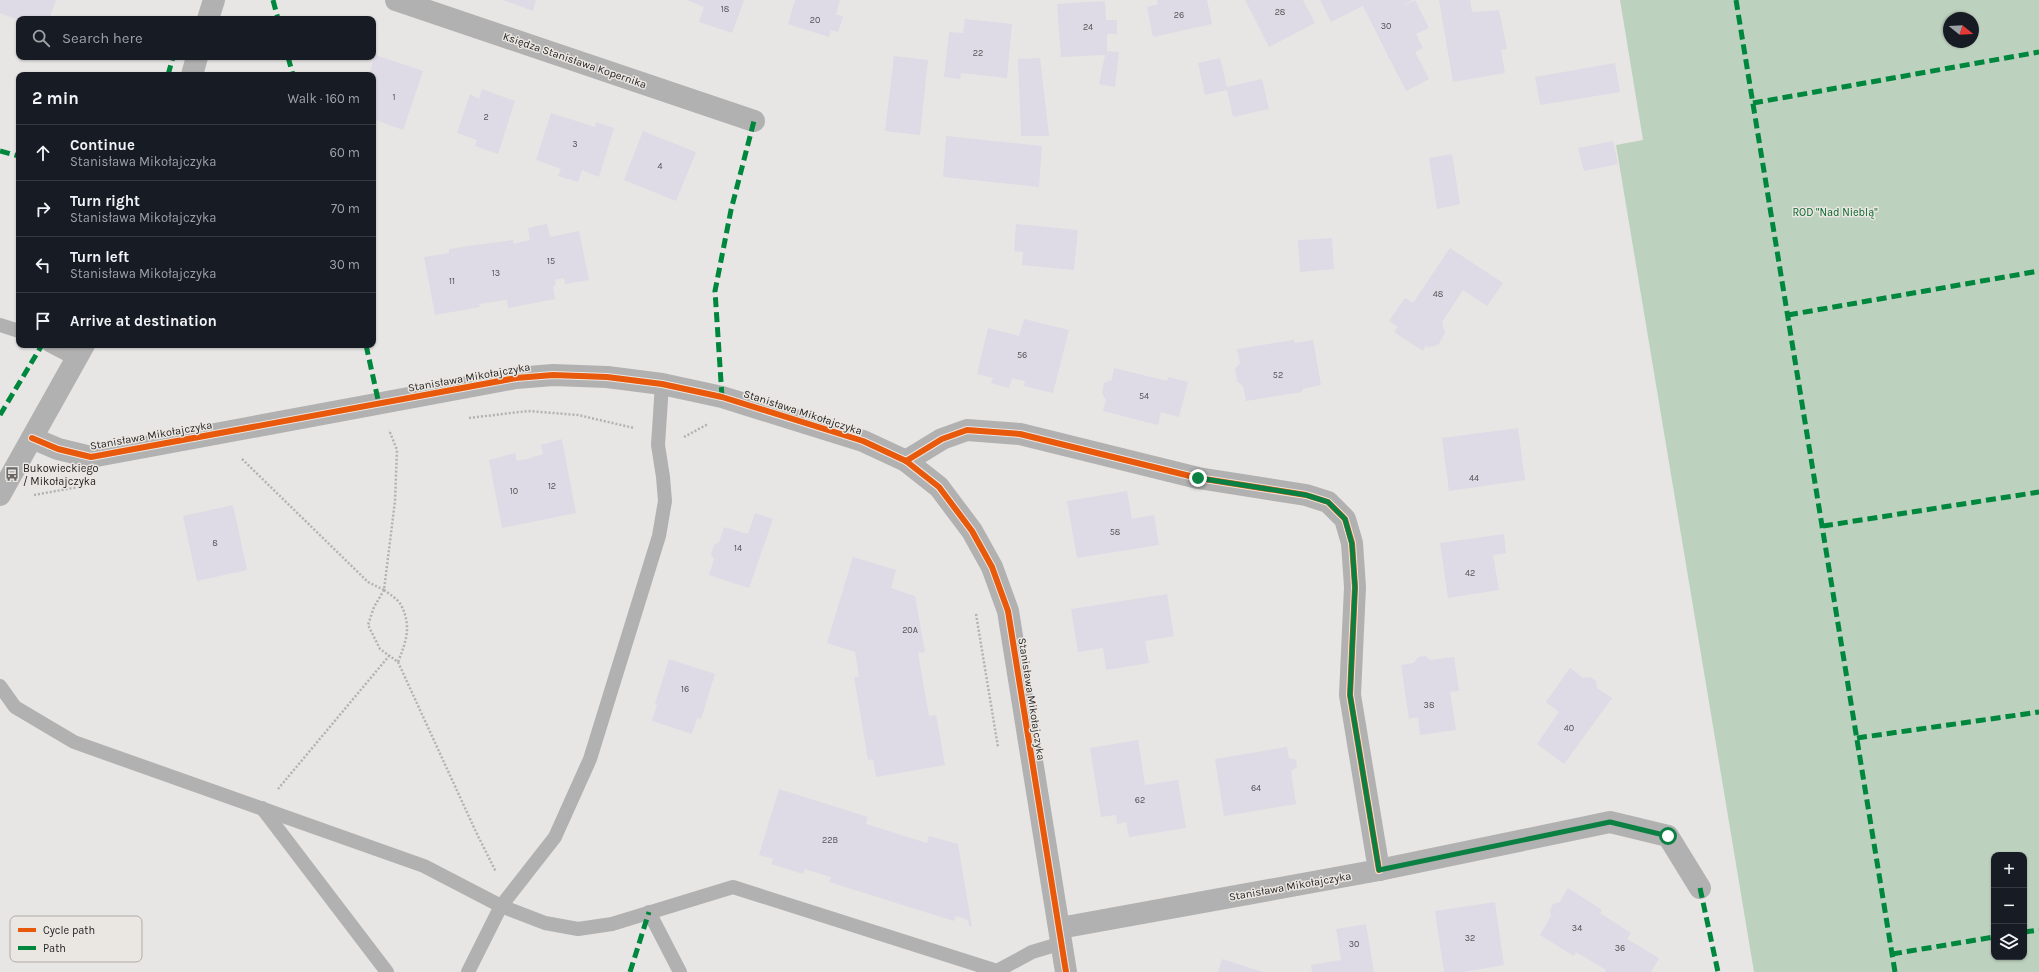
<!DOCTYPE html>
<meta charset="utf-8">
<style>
body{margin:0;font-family:Karla,sans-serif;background:#242831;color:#f1f3f6}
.controls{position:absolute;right:12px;bottom:12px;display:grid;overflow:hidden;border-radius:8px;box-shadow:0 1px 3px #0004}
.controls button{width:36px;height:36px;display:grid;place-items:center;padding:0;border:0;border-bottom:1px solid #363941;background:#171b24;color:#f1f3f6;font:20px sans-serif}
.compass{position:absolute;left:1943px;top:12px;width:36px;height:36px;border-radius:50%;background:#171b24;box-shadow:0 1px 3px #0004;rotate:108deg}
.stop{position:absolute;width:12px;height:12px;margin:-9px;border:3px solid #0b8043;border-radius:50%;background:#fff}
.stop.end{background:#0b8043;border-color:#fff;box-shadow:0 1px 4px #0008}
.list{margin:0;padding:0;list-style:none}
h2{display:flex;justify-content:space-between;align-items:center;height:52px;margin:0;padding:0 16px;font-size:17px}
h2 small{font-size:13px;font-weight:400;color:#9ea1a6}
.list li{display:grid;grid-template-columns:26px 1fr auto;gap:12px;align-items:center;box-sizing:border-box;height:56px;padding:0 16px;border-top:1px solid #363941}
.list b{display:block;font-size:15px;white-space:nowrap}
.list p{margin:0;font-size:13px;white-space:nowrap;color:#9ea1a6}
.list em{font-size:13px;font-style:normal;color:#9ea1a6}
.icon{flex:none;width:22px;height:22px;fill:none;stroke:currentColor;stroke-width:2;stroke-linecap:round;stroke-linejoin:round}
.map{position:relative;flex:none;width:2039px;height:972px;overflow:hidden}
.search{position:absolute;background:#171b24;box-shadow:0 1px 3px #0004;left:16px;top:16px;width:360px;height:44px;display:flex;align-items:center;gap:10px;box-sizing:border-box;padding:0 14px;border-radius:8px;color:#9ea1a6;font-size:15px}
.panel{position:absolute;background:#171b24;box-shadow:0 1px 3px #0004;left:16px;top:72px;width:360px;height:276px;border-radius:8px}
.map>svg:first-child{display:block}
.green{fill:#bdd2be;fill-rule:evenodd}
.building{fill:#dedae6}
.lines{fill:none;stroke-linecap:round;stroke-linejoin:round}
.path{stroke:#b3b2b2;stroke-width:2.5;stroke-dasharray:2 2;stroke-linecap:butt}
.lane{stroke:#b2b1b1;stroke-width:14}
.street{stroke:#b2b1b1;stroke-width:22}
.quiet{stroke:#00873e;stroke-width:5;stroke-dasharray:10 5;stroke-linecap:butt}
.cycleway-casing{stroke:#eae6e2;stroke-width:8}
.cycleway{stroke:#e8590c;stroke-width:6}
.route{stroke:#0b8043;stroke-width:5}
.labels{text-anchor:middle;stroke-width:3;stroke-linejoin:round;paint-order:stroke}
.number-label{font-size:9px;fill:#545254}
.street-label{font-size:11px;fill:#262423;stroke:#eae6e2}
.park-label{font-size:11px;fill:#05662b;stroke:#eae6e2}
.poi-label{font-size:11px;fill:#262423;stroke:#eae6e2;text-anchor:start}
.key{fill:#eae6e2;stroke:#afaca9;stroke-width:1}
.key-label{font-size:11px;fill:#262423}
</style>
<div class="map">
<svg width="2039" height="972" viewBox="0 0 2039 972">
<rect width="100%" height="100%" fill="#e8e6e4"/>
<path class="green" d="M 1620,0 L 2039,0 L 2039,972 L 1754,972 L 1616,145 L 1643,140 ZM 1949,18 L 1973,18 L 1973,42 L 1949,42 ZM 1994,855 L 2024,855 L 2024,957 L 1994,957 Z"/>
<g class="building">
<path d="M 0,0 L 56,0 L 49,19 L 19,20 L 0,13 Z"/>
<path d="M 503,0 L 536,0 L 533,11 Z"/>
<path d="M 687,0 L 744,0 L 732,33 L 699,22 L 704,7 Z"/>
<path d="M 795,0 L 840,0 L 836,14 L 843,17 L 838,32 L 831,30 L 829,37 L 788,24 Z"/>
<path d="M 1157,0 L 1207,0 L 1212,24 L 1153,37 L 1147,7 L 1158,4 Z"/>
<path d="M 1245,0 L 1303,0 L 1315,23 L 1269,47 Z"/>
<path d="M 1320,0 L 1412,0 L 1400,8 L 1415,0 L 1429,28 L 1416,34 L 1423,48 L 1415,52 L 1429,79 L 1406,91 L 1363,6 L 1331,22 Z"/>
<path d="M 1439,0 L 1470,0 L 1472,12 L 1499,10 L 1507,49 L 1501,50 L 1505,73 L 1453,82 Z"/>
<path d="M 1105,1 L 1106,20 L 1117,20 L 1117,34 L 1107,34 L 1107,51 L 1119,52 L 1115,87 L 1099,84 L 1105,55 L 1061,57 L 1057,4 Z"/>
<path d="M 965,19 L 1012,24 L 1007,78 L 961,73 L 960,79 L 944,77 L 949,32 L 963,33 Z"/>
<path d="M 375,55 L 423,71 L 403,130 L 373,119 L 373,75 L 369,75 Z"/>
<path d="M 894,56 L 928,60 L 920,135 L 885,131 Z"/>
<path d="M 1040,58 L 1049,136 L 1021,136 L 1018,59 Z"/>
<path d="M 1220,58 L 1227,87 L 1262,79 L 1269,109 L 1233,117 L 1227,90 L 1205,95 L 1198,63 Z"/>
<path d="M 1615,63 L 1620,92 L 1540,105 L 1535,77 Z"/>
<path d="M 482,89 L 515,101 L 498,154 L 475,146 L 477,140 L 457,133 L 470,94 L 479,99 Z"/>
<path d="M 551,113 L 595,127 L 596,122 L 614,128 L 599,177 L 582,170 L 578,182 L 558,176 L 561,169 L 536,160 Z"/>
<path d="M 643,131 L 696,152 L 676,201 L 624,180 Z"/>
<path d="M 946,136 L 1042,146 L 1039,187 L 943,177 Z"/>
<path d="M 1613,141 L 1618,164 L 1584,171 L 1578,148 Z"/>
<path d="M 1452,154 L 1460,204 L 1437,209 L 1429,158 Z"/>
<path d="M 547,224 L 550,237 L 579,231 L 589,280 L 565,284 L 564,278 L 555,280 L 556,284 L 553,287 L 555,299 L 508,308 L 507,300 L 479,304 L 480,307 L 435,315 L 424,257 L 449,253 L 449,249 L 468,246 L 513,240 L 514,244 L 530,240 L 528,228 Z"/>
<path d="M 1016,224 L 1078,230 L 1074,270 L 1022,265 L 1023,252 L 1014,251 Z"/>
<path d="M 1332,238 L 1334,269 L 1300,272 L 1298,240 Z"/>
<path d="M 1450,248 L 1503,283 L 1487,306 L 1463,290 L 1442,322 L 1445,333 L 1438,345 L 1428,347 L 1426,345 L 1423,351 L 1394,332 L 1398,327 L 1389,321 L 1405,298 L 1413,303 Z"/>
<path d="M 1024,319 L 1069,330 L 1053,393 L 1024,386 L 1025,381 L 1012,378 L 1009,388 L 991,383 L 993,378 L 977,374 L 988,328 L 1019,336 Z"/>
<path d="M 1294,340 L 1295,343 L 1313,340 L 1321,385 L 1302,389 L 1302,392 L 1289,394 L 1246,401 L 1243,386 L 1237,381 L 1235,369 L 1240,363 L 1237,349 Z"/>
<path d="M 1114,368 L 1167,381 L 1168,377 L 1188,382 L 1179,417 L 1161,412 L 1158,425 L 1103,411 L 1106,400 L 1102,393 L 1104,383 L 1112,380 Z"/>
<path d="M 1518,428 L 1525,480 L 1449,491 L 1442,438 Z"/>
<path d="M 562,439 L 576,513 L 502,528 L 489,460 L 515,453 L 517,461 L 527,459 L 543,454 L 541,445 Z"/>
<path d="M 1127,491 L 1132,519 L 1154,515 L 1159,545 L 1077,558 L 1067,501 Z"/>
<path d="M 233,505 L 247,570 L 197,581 L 183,516 Z"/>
<path d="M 755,513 L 773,519 L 749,588 L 709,575 L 714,559 L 711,554 L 714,545 L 719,542 L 724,527 L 748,534 Z"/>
<path d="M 1504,534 L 1506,553 L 1493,555 L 1499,590 L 1448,598 L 1440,543 Z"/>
<path d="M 853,557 L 896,570 L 891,588 L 915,596 L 925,652 L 918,653 L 929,716 L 936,715 L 945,765 L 876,777 L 873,759 L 868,760 L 854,677 L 859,677 L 855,652 L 827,643 Z"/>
<path d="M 1167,594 L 1174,636 L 1145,641 L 1149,663 L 1106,670 L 1103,648 L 1078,652 L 1071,609 Z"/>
<path d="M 1425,656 L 1430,660 L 1454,657 L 1459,691 L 1450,692 L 1456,730 L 1420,735 L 1418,717 L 1409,719 L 1401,665 L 1414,663 L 1418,657 Z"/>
<path d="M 669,659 L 715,674 L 701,719 L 697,718 L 692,734 L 652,721 L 657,705 L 655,704 Z"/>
<path d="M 1570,668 L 1583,678 L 1590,677 L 1596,681 L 1597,688 L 1612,698 L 1564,764 L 1537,744 L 1559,712 L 1546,702 Z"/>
<path d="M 1138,740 L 1145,785 L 1178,780 L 1186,828 L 1129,837 L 1126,822 L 1117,824 L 1116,815 L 1101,817 L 1090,748 Z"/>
<path d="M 1287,747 L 1289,758 L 1296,760 L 1297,767 L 1291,771 L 1296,804 L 1224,816 L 1215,759 Z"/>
<path d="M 779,789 L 868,817 L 866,824 L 927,843 L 929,836 L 958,844 L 972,927 L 969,926 L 968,920 L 956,916 L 954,921 L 829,882 L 831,877 L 805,869 L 803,874 L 771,864 L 773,859 L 759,855 Z"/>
<path d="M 1568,888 L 1602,910 L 1600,913 L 1631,933 L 1627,939 L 1659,958 L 1651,972 L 1605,972 L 1606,970 L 1576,952 L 1574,956 L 1540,935 L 1551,916 L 1550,910 L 1553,904 L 1560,902 Z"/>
<path d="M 1495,902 L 1504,965 L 1463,972 L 1444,972 L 1435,911 Z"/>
<path d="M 1366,924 L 1374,972 L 1312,972 L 1311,965 L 1341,960 L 1336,929 Z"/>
<path d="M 1222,959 L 1263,972 L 1218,972 Z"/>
</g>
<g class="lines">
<g class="path">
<path d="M 469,418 L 528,411 L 578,415 L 634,428"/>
<path d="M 684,437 L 708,424"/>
<path d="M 242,459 L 368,582 L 384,590 L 395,501 L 397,450 L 389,430"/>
<path d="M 34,495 L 84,486"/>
<path d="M 384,590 C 389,594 398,599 401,605 C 412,626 406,642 398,662 L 380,649 L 368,625 L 374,607 Z"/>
<path d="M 976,614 L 998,747"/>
<path d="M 398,662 L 476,832 L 496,872"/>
<path d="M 278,789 L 389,656"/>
</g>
<g class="lane">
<path d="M 0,325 L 19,331"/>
<path d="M 49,345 L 76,359"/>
<path d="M 0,686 L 15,707 L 74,742 L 424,866 L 501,906 L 545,923 L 578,929 L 612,924 L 733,887 L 997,971 L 1032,952 L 1062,943"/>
<path d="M 262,808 L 387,972"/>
<path d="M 649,912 L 680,972"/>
<path d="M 468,972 L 501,906 L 555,837 L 590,759 L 659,536 L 665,501 L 663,477 L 658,445 L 662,384"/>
</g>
<g class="street">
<path d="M 396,0 L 754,121"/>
<path d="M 208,19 L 214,0"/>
<path d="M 192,75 L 197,57"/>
<path d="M 32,438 L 58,449 L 91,457 L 516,378 L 553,375 L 607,377 L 662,384 L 722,397 L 863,441 L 906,461 L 939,487 L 972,531 L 992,567 L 1008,611 L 1066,972"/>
<path d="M 906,461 L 942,439 L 967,430 L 1020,434 L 1198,478 L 1306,495 L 1328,502 L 1345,519 L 1352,543 L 1355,587 L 1350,695 L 1379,870"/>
<path d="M 0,495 L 84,345"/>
<path d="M 1060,928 L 1379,870 L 1610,822 L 1668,836 L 1700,888"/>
</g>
<g class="quiet">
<path d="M 273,0 L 278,19"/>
<path d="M 1736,0 L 1895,972"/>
<path d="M 288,57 L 293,75"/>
<path d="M 168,75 L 173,57"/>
<path d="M 1753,103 L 2039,52"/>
<path d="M 0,151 L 19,156"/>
<path d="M 1788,315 L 2039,271"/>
<path d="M 366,345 L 379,404"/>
<path d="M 722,397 L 715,291 L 731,210 L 754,121"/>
<path d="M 0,415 L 42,345"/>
<path d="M 1823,526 L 2039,492"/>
<path d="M 1857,738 L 2039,712"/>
<path d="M 1700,888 L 1718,972"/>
<path d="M 2024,932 L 2039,930"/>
<path d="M 1892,954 L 1994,937"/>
<path d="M 630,972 L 649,912"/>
</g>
<defs>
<g id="cycleway">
<path d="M 32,438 L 58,449 L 91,457 L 516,378 L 553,375 L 607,377 L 662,384 L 722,397 L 863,441 L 906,461 L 939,487 L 972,531 L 992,567 L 1008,611 L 1066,972"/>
<path d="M 906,461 L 942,439 L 967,430 L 1020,434 L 1198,478 L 1306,495 L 1328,502 L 1345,519 L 1352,543 L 1355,587 L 1350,695 L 1379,870"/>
</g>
</defs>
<use href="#cycleway" class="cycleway-casing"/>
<use href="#cycleway" class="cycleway"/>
</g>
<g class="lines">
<path class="route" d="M 1198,478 L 1306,495 L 1328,502 L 1345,519 L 1352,544 L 1355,587 L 1350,695 L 1379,870 L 1610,822 L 1668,836"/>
</g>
<defs>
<symbol id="bus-bare" viewBox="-9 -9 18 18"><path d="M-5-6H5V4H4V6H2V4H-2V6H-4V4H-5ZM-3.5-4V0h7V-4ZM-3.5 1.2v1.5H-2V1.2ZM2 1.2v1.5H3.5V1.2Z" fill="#6a6867" stroke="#eae6e2" stroke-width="2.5" paint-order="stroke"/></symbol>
</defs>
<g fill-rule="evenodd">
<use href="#bus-bare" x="2" y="464" width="20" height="20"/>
</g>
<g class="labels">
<g class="number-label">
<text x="725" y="12">18</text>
<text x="1280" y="15">28</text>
<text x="1179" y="18">26</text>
<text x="815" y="23">20</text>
<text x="1386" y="29">30</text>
<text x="1088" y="30">24</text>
<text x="978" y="56">22</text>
<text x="394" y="100">1</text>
<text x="486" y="120">2</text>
<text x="575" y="147">3</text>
<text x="660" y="169">4</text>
<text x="551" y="264">15</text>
<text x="496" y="276">13</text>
<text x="452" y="284">11</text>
<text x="1438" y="297">48</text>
<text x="1022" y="358">56</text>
<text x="1278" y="378">52</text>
<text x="1144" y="399">54</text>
<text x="1474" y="481">44</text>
<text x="552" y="489">12</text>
<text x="514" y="494">10</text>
<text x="1115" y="535">58</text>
<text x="215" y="546">8</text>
<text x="738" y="551">14</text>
<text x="1470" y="576">42</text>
<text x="910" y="633">20A</text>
<text x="685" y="692">16</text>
<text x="1429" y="708">38</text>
<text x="1569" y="731">40</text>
<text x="1256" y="791">64</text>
<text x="1140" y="803">62</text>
<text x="830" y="843">22B</text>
<text x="1577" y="931">34</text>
<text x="1470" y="941">32</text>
<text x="1354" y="947">30</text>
<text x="1620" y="951">36</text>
</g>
<g class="street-label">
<text transform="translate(575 60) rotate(19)" y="4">Księdza Stanisława Kopernika</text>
<text transform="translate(469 377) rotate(-10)" y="4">Stanisława Mikołajczyka</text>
<text transform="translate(803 412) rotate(18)" y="4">Stanisława Mikołajczyka</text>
<text transform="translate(151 435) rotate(-10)" y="4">Stanisława Mikołajczyka</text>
<text transform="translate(1032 699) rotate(81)" y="4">Stanisława Mikołajczyka</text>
<text transform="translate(1290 886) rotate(-10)" y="4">Stanisława Mikołajczyka</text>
</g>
<g class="park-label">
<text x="1835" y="216">ROD "Nad Nieblą"</text>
</g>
<g class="poi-label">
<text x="23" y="472">Bukowieckiego<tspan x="23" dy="13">/ Mikołajczyka</tspan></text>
</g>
</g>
<rect x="10" y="916" width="132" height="46" rx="6" class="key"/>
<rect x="18" y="928" width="18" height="4" fill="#e8590c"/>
<rect x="18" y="946" width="18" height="4" fill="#00873e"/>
<g class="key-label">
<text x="43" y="934">Cycle path</text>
<text x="43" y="952">Path</text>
</g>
</svg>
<div class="controls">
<button>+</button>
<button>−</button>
<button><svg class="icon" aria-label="layers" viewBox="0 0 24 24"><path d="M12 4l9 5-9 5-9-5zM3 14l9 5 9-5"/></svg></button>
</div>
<svg class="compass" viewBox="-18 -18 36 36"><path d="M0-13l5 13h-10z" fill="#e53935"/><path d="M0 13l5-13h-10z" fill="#9ea1a6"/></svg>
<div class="stop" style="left:1668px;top:836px"></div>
<div class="stop end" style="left:1198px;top:478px"></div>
<div class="search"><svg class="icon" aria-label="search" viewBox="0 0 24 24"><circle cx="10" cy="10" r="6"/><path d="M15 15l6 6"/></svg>Search here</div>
<section class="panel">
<h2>2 min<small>Walk · 160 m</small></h2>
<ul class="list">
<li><svg class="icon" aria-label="ahead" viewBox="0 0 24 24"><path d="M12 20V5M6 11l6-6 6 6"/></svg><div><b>Continue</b><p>Stanisława Mikołajczyka</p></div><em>60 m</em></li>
<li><svg class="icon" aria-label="right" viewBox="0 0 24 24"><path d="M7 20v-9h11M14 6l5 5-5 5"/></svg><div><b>Turn right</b><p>Stanisława Mikołajczyka</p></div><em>70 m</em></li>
<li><svg class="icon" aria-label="left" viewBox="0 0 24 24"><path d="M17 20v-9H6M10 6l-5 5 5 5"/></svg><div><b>Turn left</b><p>Stanisława Mikołajczyka</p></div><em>30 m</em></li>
<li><svg class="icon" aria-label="arrive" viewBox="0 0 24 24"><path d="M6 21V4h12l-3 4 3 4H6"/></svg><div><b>Arrive at destination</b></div></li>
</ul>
</section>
</div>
